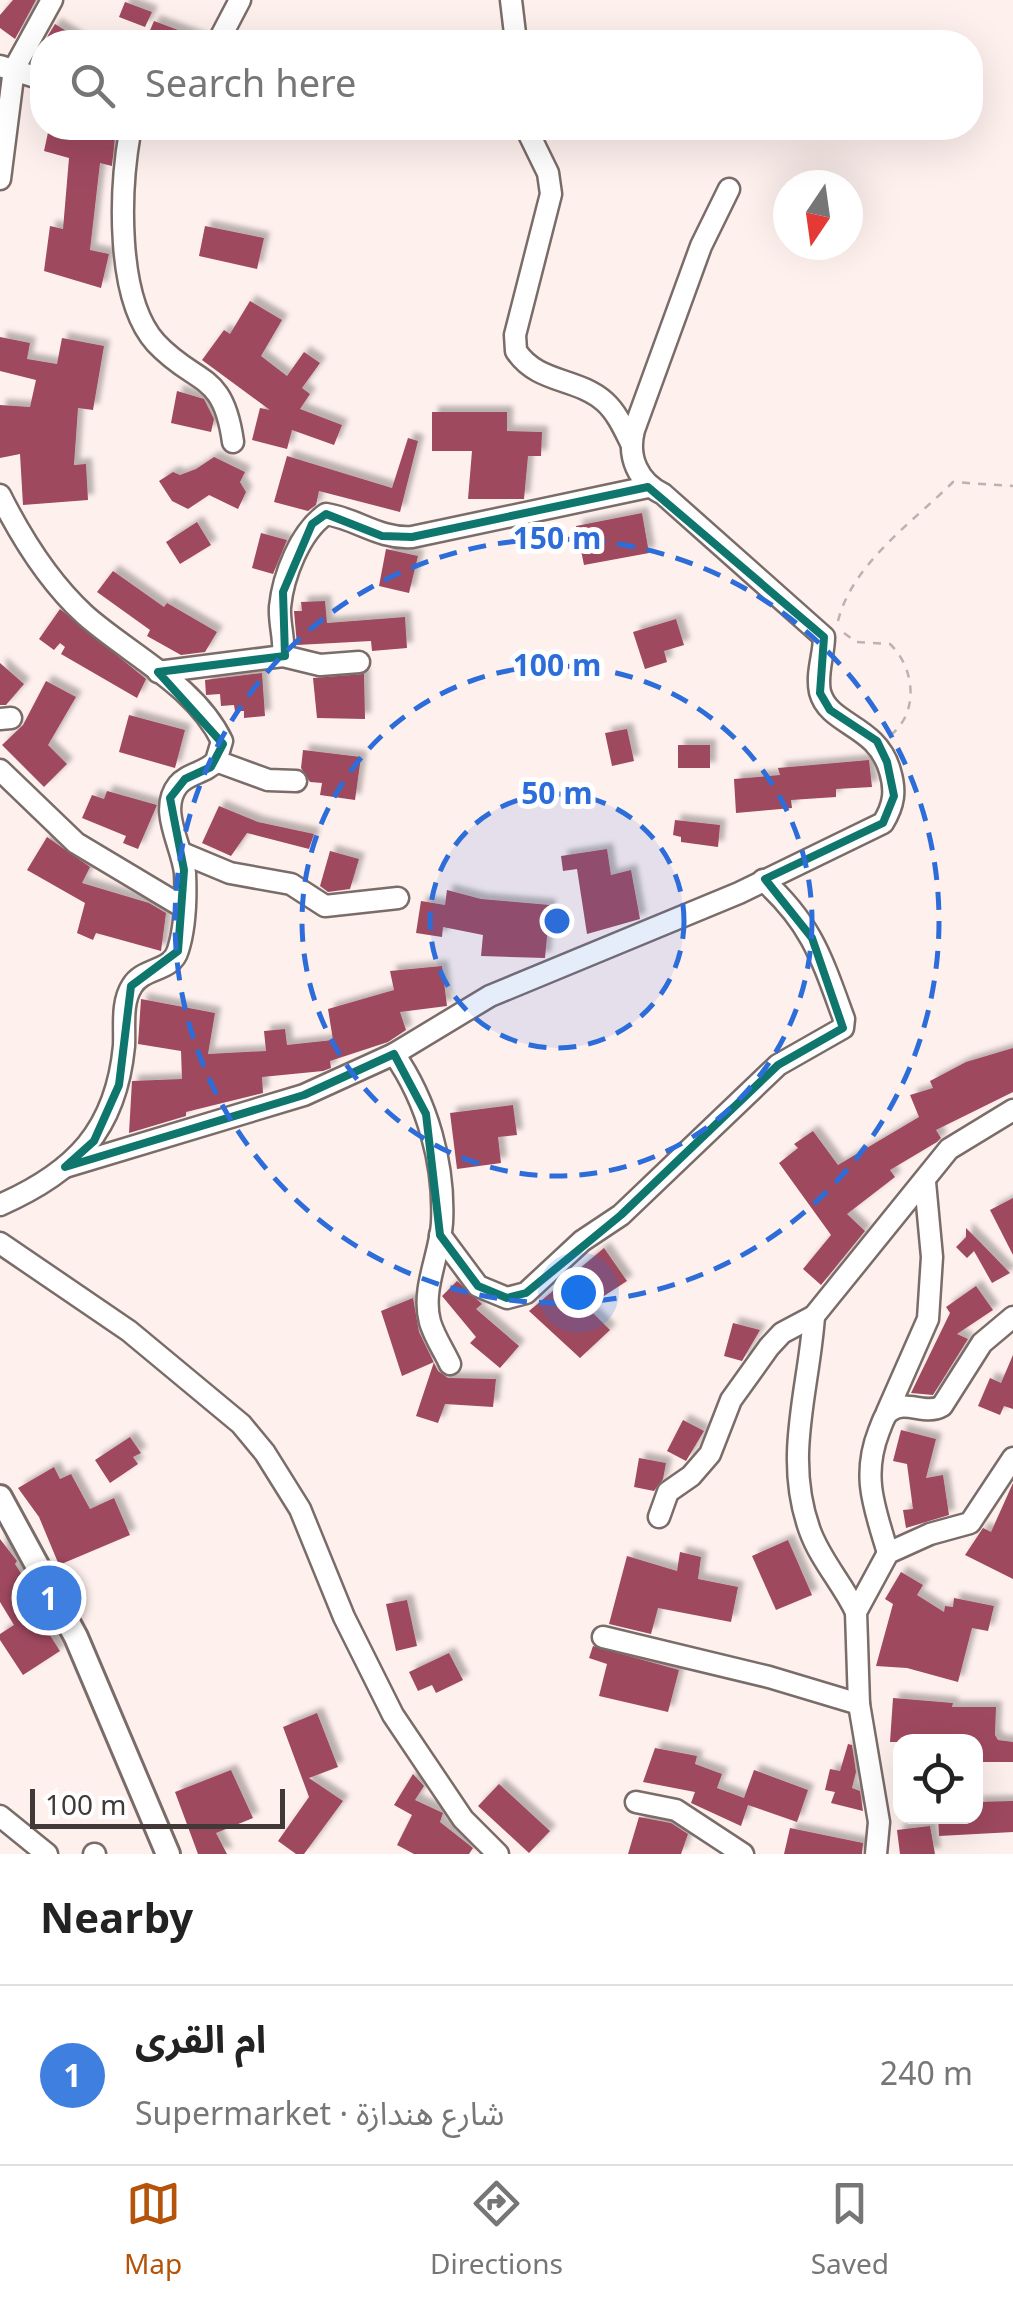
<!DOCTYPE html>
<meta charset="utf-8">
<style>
body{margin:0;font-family:Georgia,"Noto Sans Arabic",serif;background:#f2f2f2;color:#222}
.controls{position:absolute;right:30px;bottom:30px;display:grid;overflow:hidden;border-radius:20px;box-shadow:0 10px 40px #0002}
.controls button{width:90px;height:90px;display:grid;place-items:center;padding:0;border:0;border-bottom:2px solid #e0e0e0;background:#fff;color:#222;font:50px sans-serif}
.compass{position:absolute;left:773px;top:170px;width:90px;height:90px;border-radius:50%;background:#fff;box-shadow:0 10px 40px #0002;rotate:193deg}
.scale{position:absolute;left:30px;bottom:25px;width:255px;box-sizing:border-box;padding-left:10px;border:5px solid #403938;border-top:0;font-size:28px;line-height:35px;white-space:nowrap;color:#403938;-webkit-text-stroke:8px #fff;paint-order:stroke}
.you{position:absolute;left:578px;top:1292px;width:35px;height:35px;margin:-25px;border:8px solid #fff;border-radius:50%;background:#1a73e8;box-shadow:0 0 0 15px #1a73e833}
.badge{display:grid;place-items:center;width:65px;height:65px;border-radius:50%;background:#b45309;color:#fff;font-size:32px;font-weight:700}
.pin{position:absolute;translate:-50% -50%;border:5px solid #fff;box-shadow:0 2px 10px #0006}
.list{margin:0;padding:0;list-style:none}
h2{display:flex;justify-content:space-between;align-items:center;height:130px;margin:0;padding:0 40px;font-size:42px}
h2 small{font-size:32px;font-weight:400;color:#767676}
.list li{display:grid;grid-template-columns:65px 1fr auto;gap:30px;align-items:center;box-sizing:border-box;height:180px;padding:0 40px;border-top:2px solid #e0e0e0}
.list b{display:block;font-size:38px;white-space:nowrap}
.list p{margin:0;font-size:32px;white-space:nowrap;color:#767676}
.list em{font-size:32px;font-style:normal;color:#767676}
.icon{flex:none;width:55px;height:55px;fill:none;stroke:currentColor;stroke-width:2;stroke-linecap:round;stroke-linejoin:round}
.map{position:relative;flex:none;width:1013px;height:1854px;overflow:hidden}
.search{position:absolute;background:#fff;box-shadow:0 10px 40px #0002;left:30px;right:30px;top:30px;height:110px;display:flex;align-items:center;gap:25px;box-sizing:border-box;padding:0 35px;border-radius:40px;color:#767676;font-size:38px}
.sheet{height:310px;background:#fff}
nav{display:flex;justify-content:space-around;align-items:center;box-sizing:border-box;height:140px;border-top:2px solid #e0e0e0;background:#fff;font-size:28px;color:#767676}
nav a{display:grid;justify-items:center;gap:5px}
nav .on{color:#b45309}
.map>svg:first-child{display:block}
.building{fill:#9f485e;filter:url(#shadow)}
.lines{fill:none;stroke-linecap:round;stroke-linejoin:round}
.minor-casing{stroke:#7a6c68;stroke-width:25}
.tertiary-casing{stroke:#7a6c68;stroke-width:28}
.path{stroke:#beb2b0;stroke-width:2.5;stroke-dasharray:8 8;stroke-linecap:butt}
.minor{stroke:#fff;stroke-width:20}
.tertiary{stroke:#fff;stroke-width:22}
.marked{fill:none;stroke:#0f766e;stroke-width:8;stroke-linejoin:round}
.ring{fill:none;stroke:#2d6dda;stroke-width:5;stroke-dasharray:18 12}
.centre{fill:#2d6dda;stroke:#fff;stroke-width:5}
.ring-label{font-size:30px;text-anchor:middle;font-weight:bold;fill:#2d6dda;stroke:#fff;stroke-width:10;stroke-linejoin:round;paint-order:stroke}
</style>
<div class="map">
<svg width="1013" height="1854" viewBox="0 0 1013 1854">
<defs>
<filter id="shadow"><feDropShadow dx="6" dy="-6" stdDeviation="2.5" flood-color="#0004"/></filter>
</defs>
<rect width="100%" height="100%" fill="#fef0ed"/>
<g class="building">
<path d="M 13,0 L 36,0 L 15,39 L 0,28 L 0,15 Z"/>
<path d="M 125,2 L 152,12 L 145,27 L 119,17 Z"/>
<path d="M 154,21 L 205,40 L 204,42 L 145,42 Z"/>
<path d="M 55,24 L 84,42 L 44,42 Z"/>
<path d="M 49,128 L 75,128 L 115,137 L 112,166 L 100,163 L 90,250 L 109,254 L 101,288 L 44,271 L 50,226 L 63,229 L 69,158 L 44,151 Z"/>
<path d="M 205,226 L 264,238 L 257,269 L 199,256 Z"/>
<path d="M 250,301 L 282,320 L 261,356 L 287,376 L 304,352 L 320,363 L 302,388 L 310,394 L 300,409 L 342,425 L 334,445 L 292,430 L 287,449 L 252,440 L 260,408 L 270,410 L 202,360 L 224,330 L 230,334 Z"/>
<path d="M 0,337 L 30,343 L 27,359 L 57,364 L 62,338 L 104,346 L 93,410 L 78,408 L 74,465 L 86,464 L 88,500 L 23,505 L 20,454 L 0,458 L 0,405 L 30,407 L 36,380 L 0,371 Z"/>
<path d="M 177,391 L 204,399 L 214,419 L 211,432 L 171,423 Z"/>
<path d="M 432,412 L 507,412 L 507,431 L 542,432 L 541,456 L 528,456 L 524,499 L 468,499 L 472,451 L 432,451 Z"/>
<path d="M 408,438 L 418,441 L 400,512 L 319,491 L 316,505 L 308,511 L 274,502 L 287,456 L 392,488 Z"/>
<path d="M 214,457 L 245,472 L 240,482 L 246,492 L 238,509 L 209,495 L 188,509 L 172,501 L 159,481 L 173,472 L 180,475 L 196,469 Z"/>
<path d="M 642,513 L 649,553 L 584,565 L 576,526 Z"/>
<path d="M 197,522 L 211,545 L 180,564 L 166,542 Z"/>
<path d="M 261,533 L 287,540 L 273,574 L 252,568 Z"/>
<path d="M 386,549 L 418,556 L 409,593 L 379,586 Z"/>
<path d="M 113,571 L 164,607 L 167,603 L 217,632 L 205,652 L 181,655 L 147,636 L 150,630 L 97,592 Z"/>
<path d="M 325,601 L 327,623 L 405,617 L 407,648 L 372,651 L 371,641 L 297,645 L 294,611 L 302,611 L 301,602 Z"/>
<path d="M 60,609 L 146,679 L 137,698 L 61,654 L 65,647 L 60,643 L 54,650 L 39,639 Z"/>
<path d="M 676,619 L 684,645 L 664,651 L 667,662 L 645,669 L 633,632 Z"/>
<path d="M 0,663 L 24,684 L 6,705 L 0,705 Z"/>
<path d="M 262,673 L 265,716 L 244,718 L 244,711 L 235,711 L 234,705 L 221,706 L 220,694 L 206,695 L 205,680 Z"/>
<path d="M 364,674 L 365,719 L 317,718 L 313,678 Z"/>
<path d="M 46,681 L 76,697 L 48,745 L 67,764 L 44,787 L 2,745 L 23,725 Z"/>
<path d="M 129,715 L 185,730 L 175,768 L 119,752 Z"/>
<path d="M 627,729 L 634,761 L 612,766 L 605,733 Z"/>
<rect x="678" y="745" width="32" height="23"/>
<path d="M 303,750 L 361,757 L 355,800 L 320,795 L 322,783 L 310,782 L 301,768 Z"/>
<path d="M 869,760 L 872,787 L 836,789 L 836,797 L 791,800 L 792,808 L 736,813 L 734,779 L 780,775 L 778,768 Z"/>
<path d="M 107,791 L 157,805 L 138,849 L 123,843 L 126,836 L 82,818 L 92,795 L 104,799 Z"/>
<path d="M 219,806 L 258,822 L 314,834 L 309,849 L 247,833 L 231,856 L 202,843 Z"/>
<path d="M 675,820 L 720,825 L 718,847 L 681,842 L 681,837 L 673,835 Z"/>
<path d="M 47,837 L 90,867 L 82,883 L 149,903 L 166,913 L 161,951 L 96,933 L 93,940 L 77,933 L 85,903 L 27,870 Z"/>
<path d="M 607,849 L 611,875 L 631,870 L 640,919 L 587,934 L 577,869 L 563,871 L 561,856 Z"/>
<path d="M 330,851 L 359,859 L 350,889 L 328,892 L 320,886 Z"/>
<path d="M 447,890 L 481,899 L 550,905 L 545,958 L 481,956 L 483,935 L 443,927 L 442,937 L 416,933 L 421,901 L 445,905 Z"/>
<path d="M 442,966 L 447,1006 L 400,1012 L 406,1030 L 388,1042 L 330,1061 L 331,1068 L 323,1071 L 262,1077 L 263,1093 L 186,1112 L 186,1116 L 129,1133 L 132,1081 L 182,1079 L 181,1051 L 138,1044 L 141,999 L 215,1013 L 208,1054 L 266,1051 L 264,1031 L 285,1029 L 287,1045 L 333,1040 L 328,1009 L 394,990 L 390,971 Z"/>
<path d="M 1013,1048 L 1013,1092 L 936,1130 L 941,1138 L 937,1142 L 890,1170 L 895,1177 L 847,1214 L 865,1231 L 821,1285 L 803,1269 L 831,1235 L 779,1163 L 798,1148 L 794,1144 L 813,1131 L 838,1165 L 919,1117 L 910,1095 L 933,1088 L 930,1081 L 966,1062 Z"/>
<path d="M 513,1105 L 517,1135 L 498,1137 L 501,1163 L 457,1169 L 450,1113 Z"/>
<path d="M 1013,1198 L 1013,1255 L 990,1210 Z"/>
<path d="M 966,1228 L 981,1243 L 1010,1273 L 992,1283 L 974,1251 L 967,1258 L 956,1247 L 966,1237 Z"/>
<path d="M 604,1248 L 627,1281 L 587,1307 L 610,1330 L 580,1358 L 529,1311 Z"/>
<path d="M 457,1281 L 482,1304 L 476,1309 L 519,1346 L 500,1368 L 470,1343 L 476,1337 L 442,1296 Z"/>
<path d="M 976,1286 L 993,1310 L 957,1334 L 968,1339 L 933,1395 L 911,1393 L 950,1313 L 946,1307 Z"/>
<path d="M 413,1298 L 419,1332 L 438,1371 L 448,1378 L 496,1379 L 493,1407 L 445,1404 L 438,1423 L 416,1416 L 434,1362 L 402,1376 L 381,1311 Z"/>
<path d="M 733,1323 L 760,1330 L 742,1361 L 724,1356 Z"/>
<path d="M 1013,1355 L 1013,1409 L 1004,1406 L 1000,1415 L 978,1406 L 990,1378 L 1001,1383 Z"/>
<path d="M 683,1420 L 704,1431 L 686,1461 L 667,1451 Z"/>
<path d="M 901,1430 L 936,1439 L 926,1478 L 943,1475 L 949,1515 L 906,1528 L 903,1510 L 913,1509 L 907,1464 L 893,1461 Z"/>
<path d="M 130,1437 L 141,1453 L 133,1457 L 138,1464 L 110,1483 L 95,1460 Z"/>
<path d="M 639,1458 L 666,1463 L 663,1479 L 654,1491 L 634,1487 Z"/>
<path d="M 54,1467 L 60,1479 L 71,1474 L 90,1509 L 114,1498 L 130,1535 L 59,1565 L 39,1517 L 18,1488 Z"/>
<path d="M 1013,1483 L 1013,1579 L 965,1555 L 983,1528 L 991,1532 Z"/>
<path d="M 0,1539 L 17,1561 L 15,1564 L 40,1603 L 32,1607 L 60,1651 L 23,1675 L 0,1640 L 0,1634 L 14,1625 L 0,1602 Z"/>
<path d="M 788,1540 L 812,1595 L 776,1610 L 752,1556 Z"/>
<path d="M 680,1552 L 701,1557 L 698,1579 L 738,1587 L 731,1622 L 658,1608 L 651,1634 L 609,1624 L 627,1556 L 677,1571 Z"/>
<path d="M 901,1572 L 923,1585 L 917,1595 L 944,1612 L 945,1606 L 953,1607 L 954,1598 L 994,1606 L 988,1631 L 972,1628 L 958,1682 L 907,1668 L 876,1666 L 893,1604 L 885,1599 Z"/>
<path d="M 407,1600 L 417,1646 L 396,1651 L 386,1604 Z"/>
<path d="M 593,1646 L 679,1670 L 668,1712 L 599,1696 L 607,1664 L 589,1658 Z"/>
<path d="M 449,1653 L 463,1680 L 436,1693 L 432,1685 L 418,1691 L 409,1672 Z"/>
<path d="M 893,1698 L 953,1703 L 952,1707 L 996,1707 L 995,1735 L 998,1740 L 1013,1742 L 1013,1762 L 976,1762 L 976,1742 L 890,1742 Z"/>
<path d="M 317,1713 L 338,1767 L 309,1778 L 343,1801 L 304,1854 L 296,1854 L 278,1841 L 309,1797 L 283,1727 Z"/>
<path d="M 848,1744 L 852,1745 L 856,1772 L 852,1788 L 860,1791 L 863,1811 L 831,1803 L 835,1792 L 825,1790 L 830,1769 L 840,1771 Z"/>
<path d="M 655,1748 L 697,1756 L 695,1764 L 722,1774 L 717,1788 L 744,1798 L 754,1770 L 808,1790 L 797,1822 L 748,1805 L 741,1826 L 691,1803 L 695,1792 L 643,1782 Z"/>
<path d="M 231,1770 L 253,1818 L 216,1833 L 227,1854 L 198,1854 L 175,1792 Z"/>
<path d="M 413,1774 L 424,1786 L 415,1800 L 443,1813 L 440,1822 L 473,1848 L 469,1854 L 414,1854 L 397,1845 L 412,1815 L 394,1805 Z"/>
<path d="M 499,1784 L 550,1831 L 529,1853 L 478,1806 Z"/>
<path d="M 1013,1801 L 1013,1832 L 939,1836 L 938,1816 L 976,1816 L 976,1802 Z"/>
<path d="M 639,1817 L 671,1823 L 688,1834 L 681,1854 L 628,1854 Z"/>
<path d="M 930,1826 L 935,1854 L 900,1854 L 897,1830 Z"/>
<path d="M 790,1828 L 863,1843 L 862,1854 L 784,1854 Z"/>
</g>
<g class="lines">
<defs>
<g id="minor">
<path d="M 511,0 L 516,42"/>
<path d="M 218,42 L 240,0"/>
<path d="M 0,66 L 42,79"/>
<path d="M 125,128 L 130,132 C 120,188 115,298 156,343 C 196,386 223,370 233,442"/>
<path d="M 526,128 L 548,173 L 551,194 L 515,335 L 516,351 C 538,384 577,377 605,402 C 617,413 624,429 631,443"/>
<path d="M 0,179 L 14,69 L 52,0"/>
<path d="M 0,495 C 22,539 49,582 85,615 C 130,655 195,685 222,741 L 216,761 C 206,773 188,773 178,785 C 158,810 182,845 185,873 C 186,896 185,928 178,950 C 172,972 143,967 132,986 C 121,1003 125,1027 124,1046 C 116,1130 75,1172 0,1205"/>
<path d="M 283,656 L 320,665 L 359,662"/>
<path d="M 158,672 L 283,656 C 285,640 279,624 280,607 C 283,576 300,532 326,514 C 358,519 378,539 412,537 L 648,487"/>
<path d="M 0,719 L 11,718"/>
<path d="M 216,761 L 268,780 L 296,781"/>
<path d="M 0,770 L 76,843 L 183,907"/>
<path d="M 182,853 L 230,873 L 291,884 L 325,906 L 398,898"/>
<path d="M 394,1054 C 427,1101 445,1164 442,1223 C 440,1255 421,1289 430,1322 C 434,1336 444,1351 450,1364"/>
<path d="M 65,1167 L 304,1095 L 394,1054 L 490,996 L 739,893 L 883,823 C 894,805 896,791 890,771 C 877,724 829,726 820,692 C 816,673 824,655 824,637 L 663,494 C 638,482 627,457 634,430 L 701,246 L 729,189"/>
<path d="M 440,1235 L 478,1286 L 507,1298 L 526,1293 L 582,1241 L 621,1215 L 778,1065 L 843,1028 L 844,1019 C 822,959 812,924 763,880"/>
<path d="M 0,1243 L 129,1331 L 241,1424 L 265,1453 L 300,1509 L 344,1617 L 393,1715 L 463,1819 L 498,1854"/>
<path d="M 814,1316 C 809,1390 783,1457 810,1531 C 821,1561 843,1584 856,1612"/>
<path d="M 887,1412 L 928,1319 L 932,1257 L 925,1182"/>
<path d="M 659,1517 L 668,1492 L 691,1476 L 710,1454 L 731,1400 L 769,1347 L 782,1333 L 814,1316 L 949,1149 L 1013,1110"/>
<path d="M 888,1553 C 875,1509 861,1477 879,1431 C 882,1424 884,1415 890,1411 C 906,1399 925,1416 942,1406 L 982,1343 L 1013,1317"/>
<path d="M 603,1637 L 769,1677 L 859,1704"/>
<path d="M 636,1802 L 676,1810 L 743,1854"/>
<path d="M 0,1816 L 47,1854"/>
<path d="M 94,1854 L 95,1854"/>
<path d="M 876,1854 L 879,1822 L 859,1704 L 856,1612 L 888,1553 L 930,1534 L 970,1523 L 1013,1458"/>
</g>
<path id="tertiary" d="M 0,1497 L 76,1637 L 168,1854"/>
</defs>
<use href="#minor" class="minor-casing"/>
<use href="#tertiary" class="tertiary-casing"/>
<g class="path">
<path d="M 838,621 C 852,564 913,522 953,482 L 1013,486"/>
<path d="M 844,633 L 856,642 L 890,644 C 915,668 919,711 892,734"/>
</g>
<use href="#minor" class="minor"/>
<use href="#tertiary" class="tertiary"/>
</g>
<path class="marked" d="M 648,487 L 824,637 L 820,693 L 830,710 L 877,741 L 887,762 L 894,796 L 883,823 L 765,879 L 812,938 L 843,1028 L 778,1065 L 621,1215 L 526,1293 L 507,1298 L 478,1286 L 440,1235 L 426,1114 L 394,1054 L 304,1095 L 65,1167 L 94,1141 L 119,1085 L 131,986 L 178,951 L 184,870 L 170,798 L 185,779 L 211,767 L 223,744 L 158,672 L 285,656 L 283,592 L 312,524 L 326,514 L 382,536 L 412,537 Z"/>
<circle cx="557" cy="921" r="127" fill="#2d6dda" fill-opacity=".12"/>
<g class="ring">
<circle cx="557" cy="921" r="127"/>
<circle cx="557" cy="921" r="255"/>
<circle cx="557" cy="921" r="382"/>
</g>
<circle cx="557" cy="921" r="15" class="centre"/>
<g class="ring-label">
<text x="557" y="549">150 m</text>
<text x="557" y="676">100 m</text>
<text x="557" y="804">50 m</text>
</g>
</svg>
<div class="controls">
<button><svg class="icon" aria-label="locate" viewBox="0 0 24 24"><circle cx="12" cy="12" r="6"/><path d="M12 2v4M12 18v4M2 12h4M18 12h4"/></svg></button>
</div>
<svg class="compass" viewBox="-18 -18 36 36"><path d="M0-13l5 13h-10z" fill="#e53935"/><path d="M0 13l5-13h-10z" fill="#767676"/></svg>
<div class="scale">100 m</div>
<div class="you"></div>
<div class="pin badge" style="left:49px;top:1598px;background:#3f7fe0">1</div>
<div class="search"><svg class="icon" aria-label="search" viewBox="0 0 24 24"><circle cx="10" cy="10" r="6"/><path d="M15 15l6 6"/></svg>Search here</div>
</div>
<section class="sheet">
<h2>Nearby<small></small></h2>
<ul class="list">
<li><span class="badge" style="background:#3f7fe0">1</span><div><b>ام القرى</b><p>Supermarket · شارع هندازة</p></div><em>240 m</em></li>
</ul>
</section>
<nav>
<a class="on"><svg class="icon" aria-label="map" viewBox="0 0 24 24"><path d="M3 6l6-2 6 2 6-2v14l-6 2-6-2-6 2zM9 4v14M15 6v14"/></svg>Map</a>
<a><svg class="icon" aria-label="directions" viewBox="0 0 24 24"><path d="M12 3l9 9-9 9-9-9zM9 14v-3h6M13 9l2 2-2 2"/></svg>Directions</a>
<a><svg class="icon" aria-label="saved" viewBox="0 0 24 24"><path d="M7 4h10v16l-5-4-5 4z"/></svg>Saved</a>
</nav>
